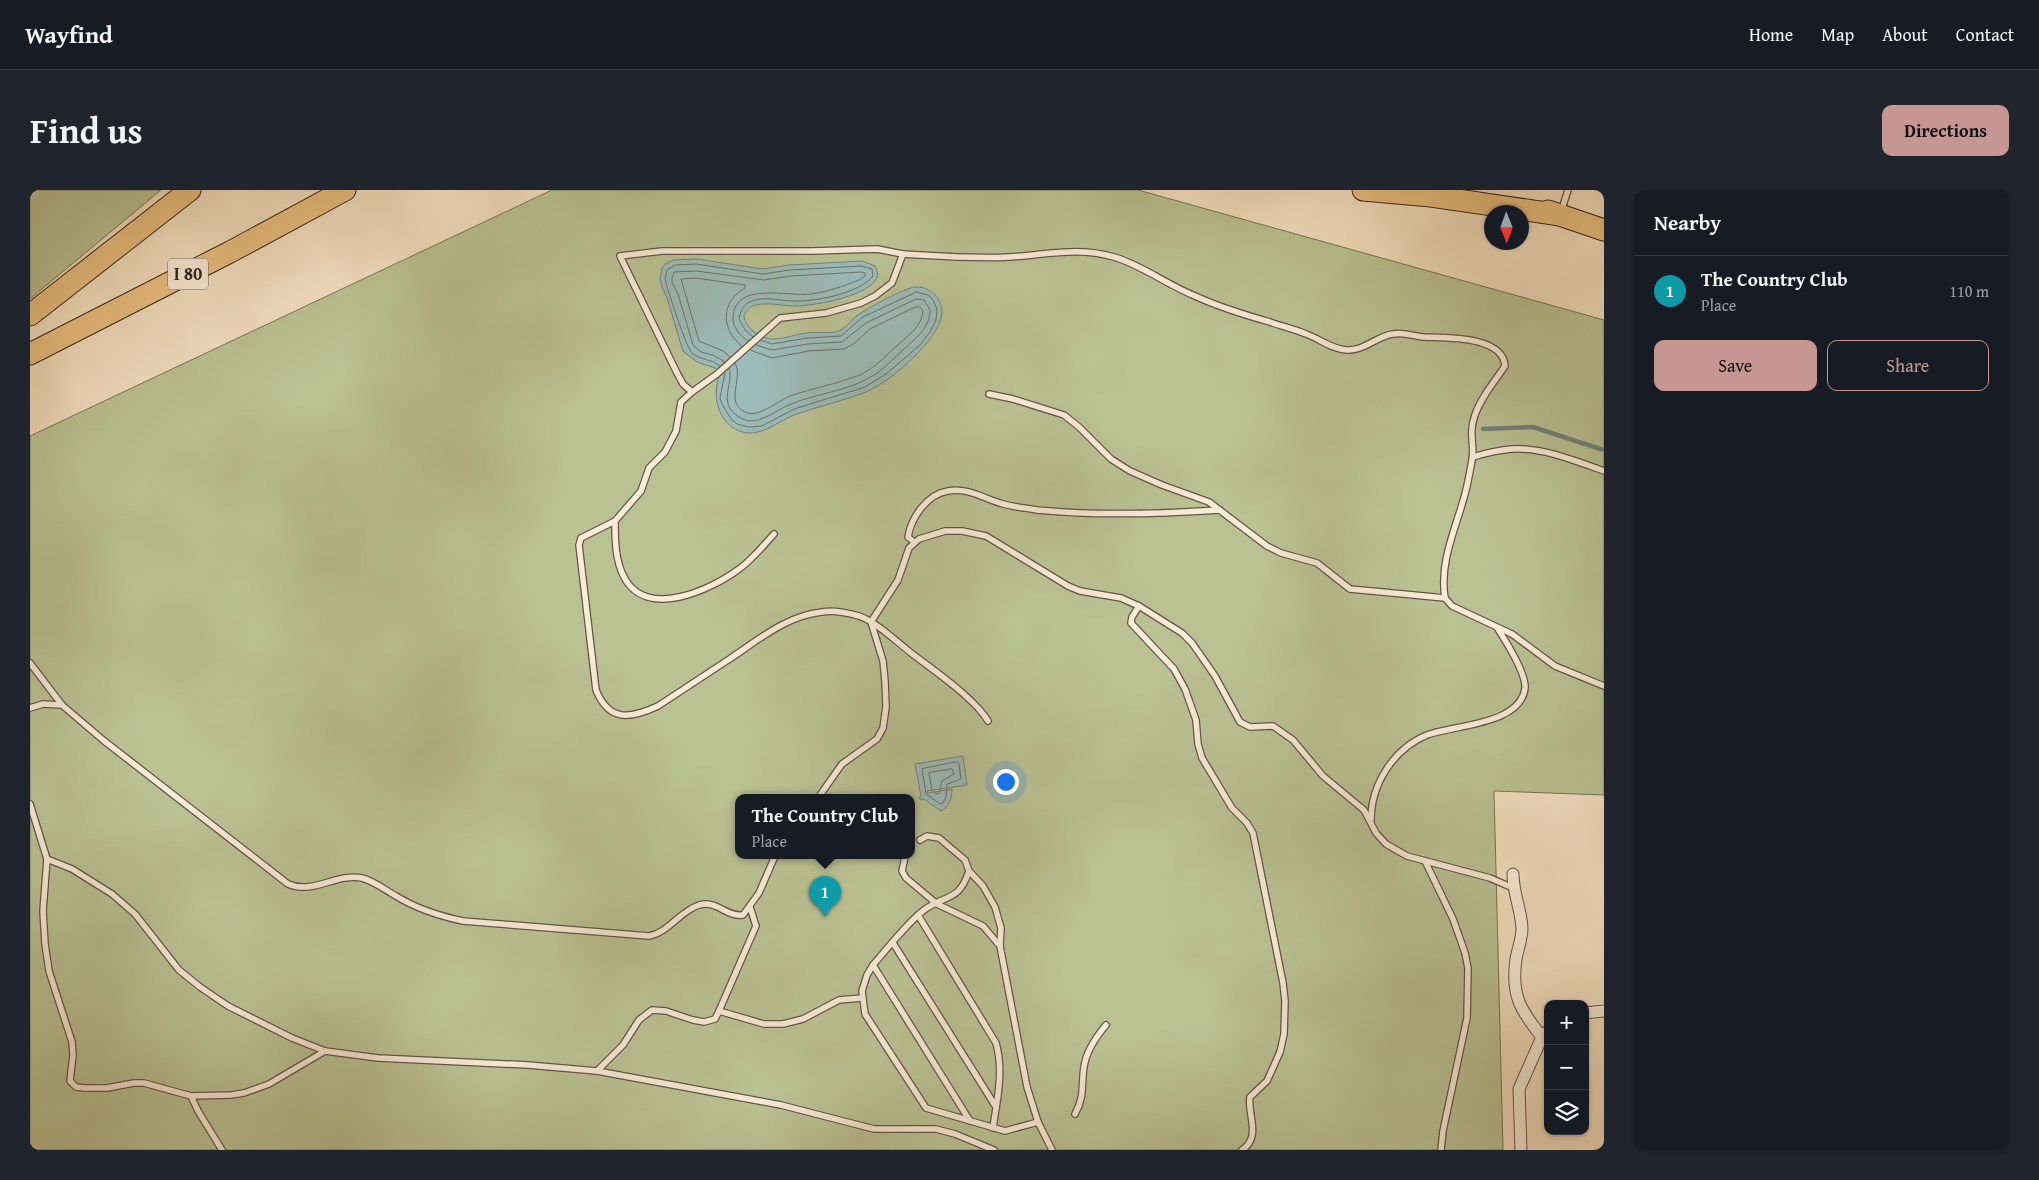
<!DOCTYPE html>
<meta charset="utf-8">
<style>
body{margin:0;font-family:"Gentium Book Plus",serif;background:#20242c;color:#f1f3f6}
.controls{position:absolute;right:15px;bottom:15px;display:grid;overflow:hidden;border-radius:10px;box-shadow:0 1px 4px #0004}
.controls button{width:45px;height:45px;display:grid;place-items:center;padding:0;border:0;border-bottom:1px solid #363941;background:#171b24;color:#f1f3f6;font:25px sans-serif}
.compass{position:absolute;left:1454px;top:15px;width:45px;height:45px;border-radius:50%;background:#171b24;box-shadow:0 1px 4px #0004;rotate:179deg}
.you{position:absolute;left:975px;top:591px;width:18px;height:18px;margin:-12px;border:4px solid #fff;border-radius:50%;background:#1a73e8;box-shadow:0 0 0 8px #1a73e833}
.badge{display:grid;place-items:center;width:32px;height:32px;border-radius:50%;background:#c59692;color:#fff;font-size:16px;font-weight:700}
.pin{position:absolute;translate:-50% -41px;filter:drop-shadow(0 1px 2px #0008)}
.pin::after{content:'';position:absolute;top:26px;width:18px;height:15px;background:inherit;clip-path:polygon(0 0,100% 0,50% 100%)}
.popup{position:absolute;left:705px;top:604px;width:180px;height:65px;box-sizing:border-box;display:grid;place-content:center;border-radius:10px;background:#171b24;filter:drop-shadow(0 1px 4px #0005);font-size:16px;white-space:nowrap;color:#9ea1a6}
.popup b{font-size:19px;color:#f1f3f6}
.popup::after{content:'';position:absolute;left:50%;top:100%;margin-left:-10px;border:10px solid transparent;border-top-color:#171b24}
.list{margin:0;padding:0;list-style:none}
h2{display:flex;justify-content:space-between;align-items:center;height:65px;margin:0;padding:0 20px;font-size:21px}
h2 small{font-size:16px;font-weight:400;color:#9ea1a6}
.list li{display:grid;grid-template-columns:32px 1fr auto;gap:15px;align-items:center;box-sizing:border-box;height:70px;padding:0 20px;border-top:1px solid #363941}
.list b{display:block;font-size:19px;white-space:nowrap}
.list p{margin:0;font-size:16px;white-space:nowrap;color:#9ea1a6}
.list em{font-size:16px;font-style:normal;color:#9ea1a6}
.actions{display:flex;gap:10px;padding:15px 20px}
.actions a{flex:1;padding:11px 0;border:1px solid #c59692;border-radius:10px;text-align:center;font-size:18px;color:#c59692}
.actions .main{background:#c59692;color:#111}
.icon{flex:none;width:28px;height:28px;fill:none;stroke:currentColor;stroke-width:2;stroke-linecap:round;stroke-linejoin:round}
.map{position:relative;flex:none;width:1574px;height:960px;overflow:hidden;border-radius:10px}
header{display:flex;align-items:center;gap:30px;box-sizing:border-box;height:70px;padding:0 25px;background:#171b24;border-bottom:1px solid #363941}
header strong{font-size:24px}
nav{display:flex;gap:28px;margin-inline-start:auto;font-size:18px}
.intro{display:flex;align-items:center;justify-content:space-between;box-sizing:border-box;height:120px;padding:0 30px}
h1{margin:0;font-size:35px}
.button{padding:12px 22px;border-radius:10px;background:#c59692;color:#111;font-size:18px;font-weight:700}
main{display:flex;gap:30px;padding:0 30px}
aside{flex:1;background:#171b24;border-radius:10px;box-shadow:0 1px 4px #0004}
.map>svg:first-child{display:block}
.green{fill:#bac294;stroke:#767559;fill-rule:evenodd}
.water{fill:#9dbcb9;stroke:#72817b}
.lines{fill:none;stroke-linecap:round;stroke-linejoin:round}
.shore{stroke:#68726c;stroke-width:1}
.stream{stroke:#72817b;stroke-width:4.5}
.lane-casing{stroke:#625647;stroke-width:8}
.street-casing{stroke:#625647;stroke-width:13}
.highway-casing{stroke:#32281e;stroke-width:23}
.lane{stroke:#f8ebd7;stroke-width:5.5}
.street{stroke:#f8ebd7;stroke-width:11}
.highway{stroke:#eac080;stroke-width:21}
.labels{text-anchor:middle;stroke-width:4.5;stroke-linejoin:round;paint-order:stroke}
.shield{fill:#f8ebd7;stroke:#6d6256;stroke-width:1}
.shield-label{font-size:18px;font-weight:bold;fill:#32281e}
</style>
<header>
<strong>Wayfind</strong>
<nav><a>Home</a><a>Map</a><a>About</a><a>Contact</a></nav>
</header>
<div class="intro"><h1>Find us</h1><a class="button">Directions</a></div>
<main>
<div class="map">
<svg width="1574" height="960" viewBox="0 0 1574 960">
<rect width="100%" height="100%" fill="#f4e0c1"/>
<filter id="stains"><feTurbulence type="fractalNoise" baseFrequency=".004" numOctaves="4"/><feColorMatrix values="0 0 0 0 .2 0 0 0 0 .09 0 0 0 0 .02 0 0 0 .5 -.17"/></filter>
<radialGradient id="worn" r=".72"><stop offset=".6" stop-color="#630" stop-opacity="0"/><stop offset="1" stop-color="#630" stop-opacity=".3"/></radialGradient>
<g class="green">
<path d="M 0,0 L 131,0 L 0,109 Z"/>
<path d="M 522,0 L 1108,0 L 1574,130 L 1574,605 L 1464,601 L 1473,960 L 0,960 L 0,246 ZM 709,608 L 881,608 L 881,666 L 709,666 Z"/>
</g>
<g class="water">
<path d="M 666,69 L 733,79 L 759,75 L 832,71 L 845,76 L 848,84 C 845,106 783,116 765,116 C 752,116 738,112 726,115 C 720,116 717,120 714,125 C 714,138 731,149 743,149 C 755,149 766,144 777,143 C 787,141 802,145 811,140 C 818,136 823,127 831,123 C 840,117 875,98 885,97 C 898,96 910,106 912,119 C 915,146 859,193 836,202 C 813,211 790,216 767,224 C 751,229 736,244 718,243 C 690,240 680,207 690,184 L 685,178 L 667,172 L 653,161 L 637,108 L 632,97 L 630,89 L 632,78 L 635,74 L 643,70 Z"/>
<path d="M 933,566 L 937,595 L 897,601 L 898,603 L 922,599 C 922,609 919,616 911,621 L 894,609 L 893,610 L 889,608 L 891,606 L 885,574 Z"/>
</g>
<g class="lines">
<g class="shore">
<path d="M 700,167 L 693,161 L 669,151 L 651,89 L 665,88 L 715,95 L 715,98 C 690,112 691,140 712,156"/>
<path d="M 695,172 L 683,165 L 671,162 L 663,155 L 648,104 L 642,93 L 642,88 L 644,82 L 666,81 L 734,90 L 761,86 L 831,82 L 835,83 L 835,86 L 829,90 C 814,96 797,102 781,104 C 759,107 706,91 703,126 C 702,136 709,145 718,151"/>
<path d="M 705,173 C 714,188 694,212 715,222 C 728,229 747,211 760,206 C 783,198 807,194 830,185 C 845,178 856,165 869,154 C 879,145 892,136 893,121 L 890,117 L 885,117 L 840,139 L 825,153 L 814,159 L 779,161 L 742,168 L 720,160"/>
<path d="M 690,176 C 682,169 670,170 662,163 C 657,160 637,98 635,89 L 637,80 L 645,75 L 666,74 L 733,84 L 760,80 L 831,76 L 842,79 L 843,86 C 830,103 785,112 764,111 C 750,111 734,106 722,111 C 714,114 710,121 709,129 L 715,140 L 723,147"/>
<path d="M 699,178 C 705,193 686,213 709,227 C 726,239 745,220 761,214 C 785,204 812,202 835,190 C 850,183 861,171 874,159 C 886,148 900,138 900,120 L 894,110 L 886,109 L 836,133 L 812,152 L 778,154 L 742,160 L 726,155"/>
<path d="M 695,183 L 690,208 L 692,214 L 701,229 L 707,234 L 719,237 L 732,236 L 764,219 L 835,197 L 856,184 L 890,155 L 900,142 L 906,130 L 907,119 L 903,110 L 898,105 L 886,102 L 880,105 L 833,127 L 811,146 L 777,148 L 742,154 L 731,150"/>
<path d="M 927,572 L 929,574 L 931,589 L 917,594 L 916,607 L 913,613 L 910,614 L 896,604 L 892,579 Z"/>
<path d="M 922,579 L 924,584 L 912,591 L 909,603 L 907,604 L 902,601 L 899,583 Z"/>
</g>
<path class="stream" d="M 1453,239 L 1503,237 L 1574,260"/>
<defs>
<g id="lane">
<path d="M 1531,22 L 1538,0"/>
<path d="M 873,64 L 847,59 L 782,61 L 632,61 L 590,66 L 647,183 L 653,194 L 662,202 L 651,212 L 646,241 L 635,262 L 619,278 L 611,301 L 585,331 L 551,348 L 549,355 L 566,500 C 579,532 600,529 628,516 C 652,500 677,484 701,468 C 728,450 758,425 792,422 C 803,420 818,423 829,426 C 847,432 869,454 885,466 C 906,482 945,509 958,531"/>
<path d="M 662,202 L 687,184 L 750,128 L 796,123 L 831,113 L 845,106 L 862,93 L 873,64 C 908,66 944,69 979,67 C 1015,65 1047,56 1084,67 C 1112,75 1137,95 1165,106 C 1189,117 1215,125 1240,132 C 1251,136 1264,139 1276,144 C 1290,149 1301,159 1317,160 C 1334,161 1347,146 1363,144 C 1374,142 1383,146 1393,147 C 1414,148 1473,145 1475,176 C 1465,191 1451,207 1445,225 C 1438,244 1445,254 1442,270 C 1440,281 1438,293 1435,304 C 1426,338 1409,372 1415,408"/>
<path d="M 959,204 L 983,209 L 1034,225 L 1049,237 L 1081,269 L 1100,281 L 1132,295 L 1179,312 L 1237,356 L 1251,363 L 1287,373 L 1320,399 L 1415,408 L 1422,416 L 1482,444 L 1525,476 L 1574,496"/>
<path d="M 1443,267 C 1456,263 1468,260 1482,259 C 1512,257 1546,271 1574,281"/>
<path d="M 585,331 C 585,349 585,370 594,387 C 616,430 681,400 709,379 C 722,370 733,356 744,344"/>
<path d="M 884,352 L 878,347 C 881,328 897,304 918,301 C 937,297 955,309 973,314 C 984,317 996,318 1007,320 C 1067,326 1129,324 1190,320"/>
<path d="M 1109,416 L 1102,427 L 1101,433 L 1144,479 L 1155,499 L 1166,530 L 1168,554 L 1172,568 L 1202,618 L 1217,633 L 1223,643 L 1253,793 L 1255,811 L 1254,844 L 1250,862 L 1237,891 L 1220,907 C 1217,924 1232,947 1212,960"/>
<path d="M 0,473 L 32,515 L 73,550 L 258,694 C 283,705 306,683 332,688 C 344,691 355,700 366,706 C 387,719 409,726 433,731 L 619,746 C 638,743 650,721 669,715 C 687,710 696,727 713,725 L 729,703 L 745,666"/>
<path d="M 0,518 L 13,514 L 32,515"/>
<path d="M 788,608 L 812,574 L 847,549 L 853,538 L 856,517 L 855,491 L 853,471 L 841,432 L 868,390 L 879,358 L 889,349 L 915,341 L 932,341 L 956,346 L 1038,396 L 1050,401 L 1091,408 L 1109,416 L 1152,443 L 1162,453 L 1185,486 L 1210,532 L 1220,537 L 1243,536 L 1263,550 L 1293,586 L 1334,620 L 1346,643 L 1356,654 L 1377,666 L 1460,688 L 1483,698"/>
<path d="M 0,614 L 17,669 L 13,721 L 15,754 L 19,781 L 42,852 L 43,865 L 40,891 L 46,897 L 55,898 L 77,898 L 104,893 L 114,893 L 161,906 L 201,905 L 214,903 L 239,894 L 295,861"/>
<path d="M 1341,630 C 1341,595 1363,559 1397,545 C 1423,535 1491,535 1495,498 C 1496,483 1477,453 1468,439"/>
<path d="M 890,650 L 897,646 L 909,648 L 935,670 L 939,681 L 953,696 L 965,717 L 971,738 L 970,756"/>
<path d="M 875,667 L 872,681 L 876,688 L 907,714 L 953,736 L 970,756 L 997,897 L 1008,932 L 1022,960"/>
<path d="M 17,669 L 42,679 L 82,704 L 105,724 L 149,780 L 170,797 L 198,816 L 262,848 L 295,861 L 348,868 L 498,875 L 567,881 L 593,855 L 609,830 L 622,820 L 636,821 L 663,830 L 674,832 L 685,829 L 689,821"/>
<path d="M 1395,671 L 1423,729 L 1435,763 L 1438,778 L 1437,828 L 1413,941 L 1411,960"/>
<path d="M 939,681 C 929,712 916,704 894,720 C 877,733 857,759 843,775 L 837,785 L 832,801 L 835,824 L 896,918 L 975,941 L 1008,932"/>
<path d="M 720,717 L 726,736 L 689,821 L 734,834 L 753,834 L 773,829 L 809,810 L 832,808"/>
<path d="M 888,725 L 966,853 C 974,881 967,910 963,938"/>
<path d="M 863,753 L 966,917"/>
<path d="M 843,775 L 940,931"/>
<path d="M 567,881 L 751,915 L 844,939 L 906,939 L 925,944 L 964,960"/>
<path d="M 161,906 L 168,921 L 192,960"/>
<path d="M 1045,924 C 1055,906 1051,896 1054,877 C 1056,861 1066,847 1076,835"/>
</g>
<g id="street">
<path d="M 1483,684 C 1483,703 1491,719 1492,738 C 1492,748 1488,759 1486,769 C 1481,805 1490,820 1512,847"/>
<path d="M 1555,823 L 1574,821"/>
<path d="M 1491,960 L 1489,899 L 1512,847 L 1518,841"/>
</g>
<g id="highway">
<path d="M 1333,0 L 1401,6 L 1530,25"/>
<path d="M 1518,21 L 1574,40"/>
<path d="M 0,125 L 160,0"/>
<path d="M 0,164 L 200,62 L 315,0"/>
</g>
</defs>
<use href="#lane" class="lane-casing"/>
<use href="#street" class="street-casing"/>
<use href="#highway" class="highway-casing"/>
<use href="#lane" class="lane"/>
<use href="#street" class="street"/>
<use href="#highway" class="highway"/>
</g>
<g class="labels">
<rect class="shield" x="138" y="68.5" width="40" height="31" rx="4"/>
<g class="shield-label">
<text x="158" y="90">I 80</text>
</g>
</g>
<rect width="100%" height="100%" filter="url(#stains)"/>
<rect width="100%" height="100%" fill="url(#worn)"/>
</svg>
<div class="controls">
<button>+</button>
<button>−</button>
<button><svg class="icon" aria-label="layers" viewBox="0 0 24 24"><path d="M12 4l9 5-9 5-9-5zM3 14l9 5 9-5"/></svg></button>
</div>
<svg class="compass" viewBox="-18 -18 36 36"><path d="M0-13l5 13h-10z" fill="#e53935"/><path d="M0 13l5-13h-10z" fill="#9ea1a6"/></svg>
<div class="you"></div>
<div class="pin badge" style="left:795px;top:727px;background:#0f9aa8">1</div>
<div class="popup"><b>The Country Club</b>Place</div>
</div>
<aside>
<h2>Nearby<small></small></h2>
<ul class="list">
<li><span class="badge" style="background:#0f9aa8">1</span><div><b>The Country Club</b><p>Place</p></div><em>110 m</em></li>
</ul>
<div class="actions"><a class="main">Save</a><a>Share</a></div>
</aside>
</main>
